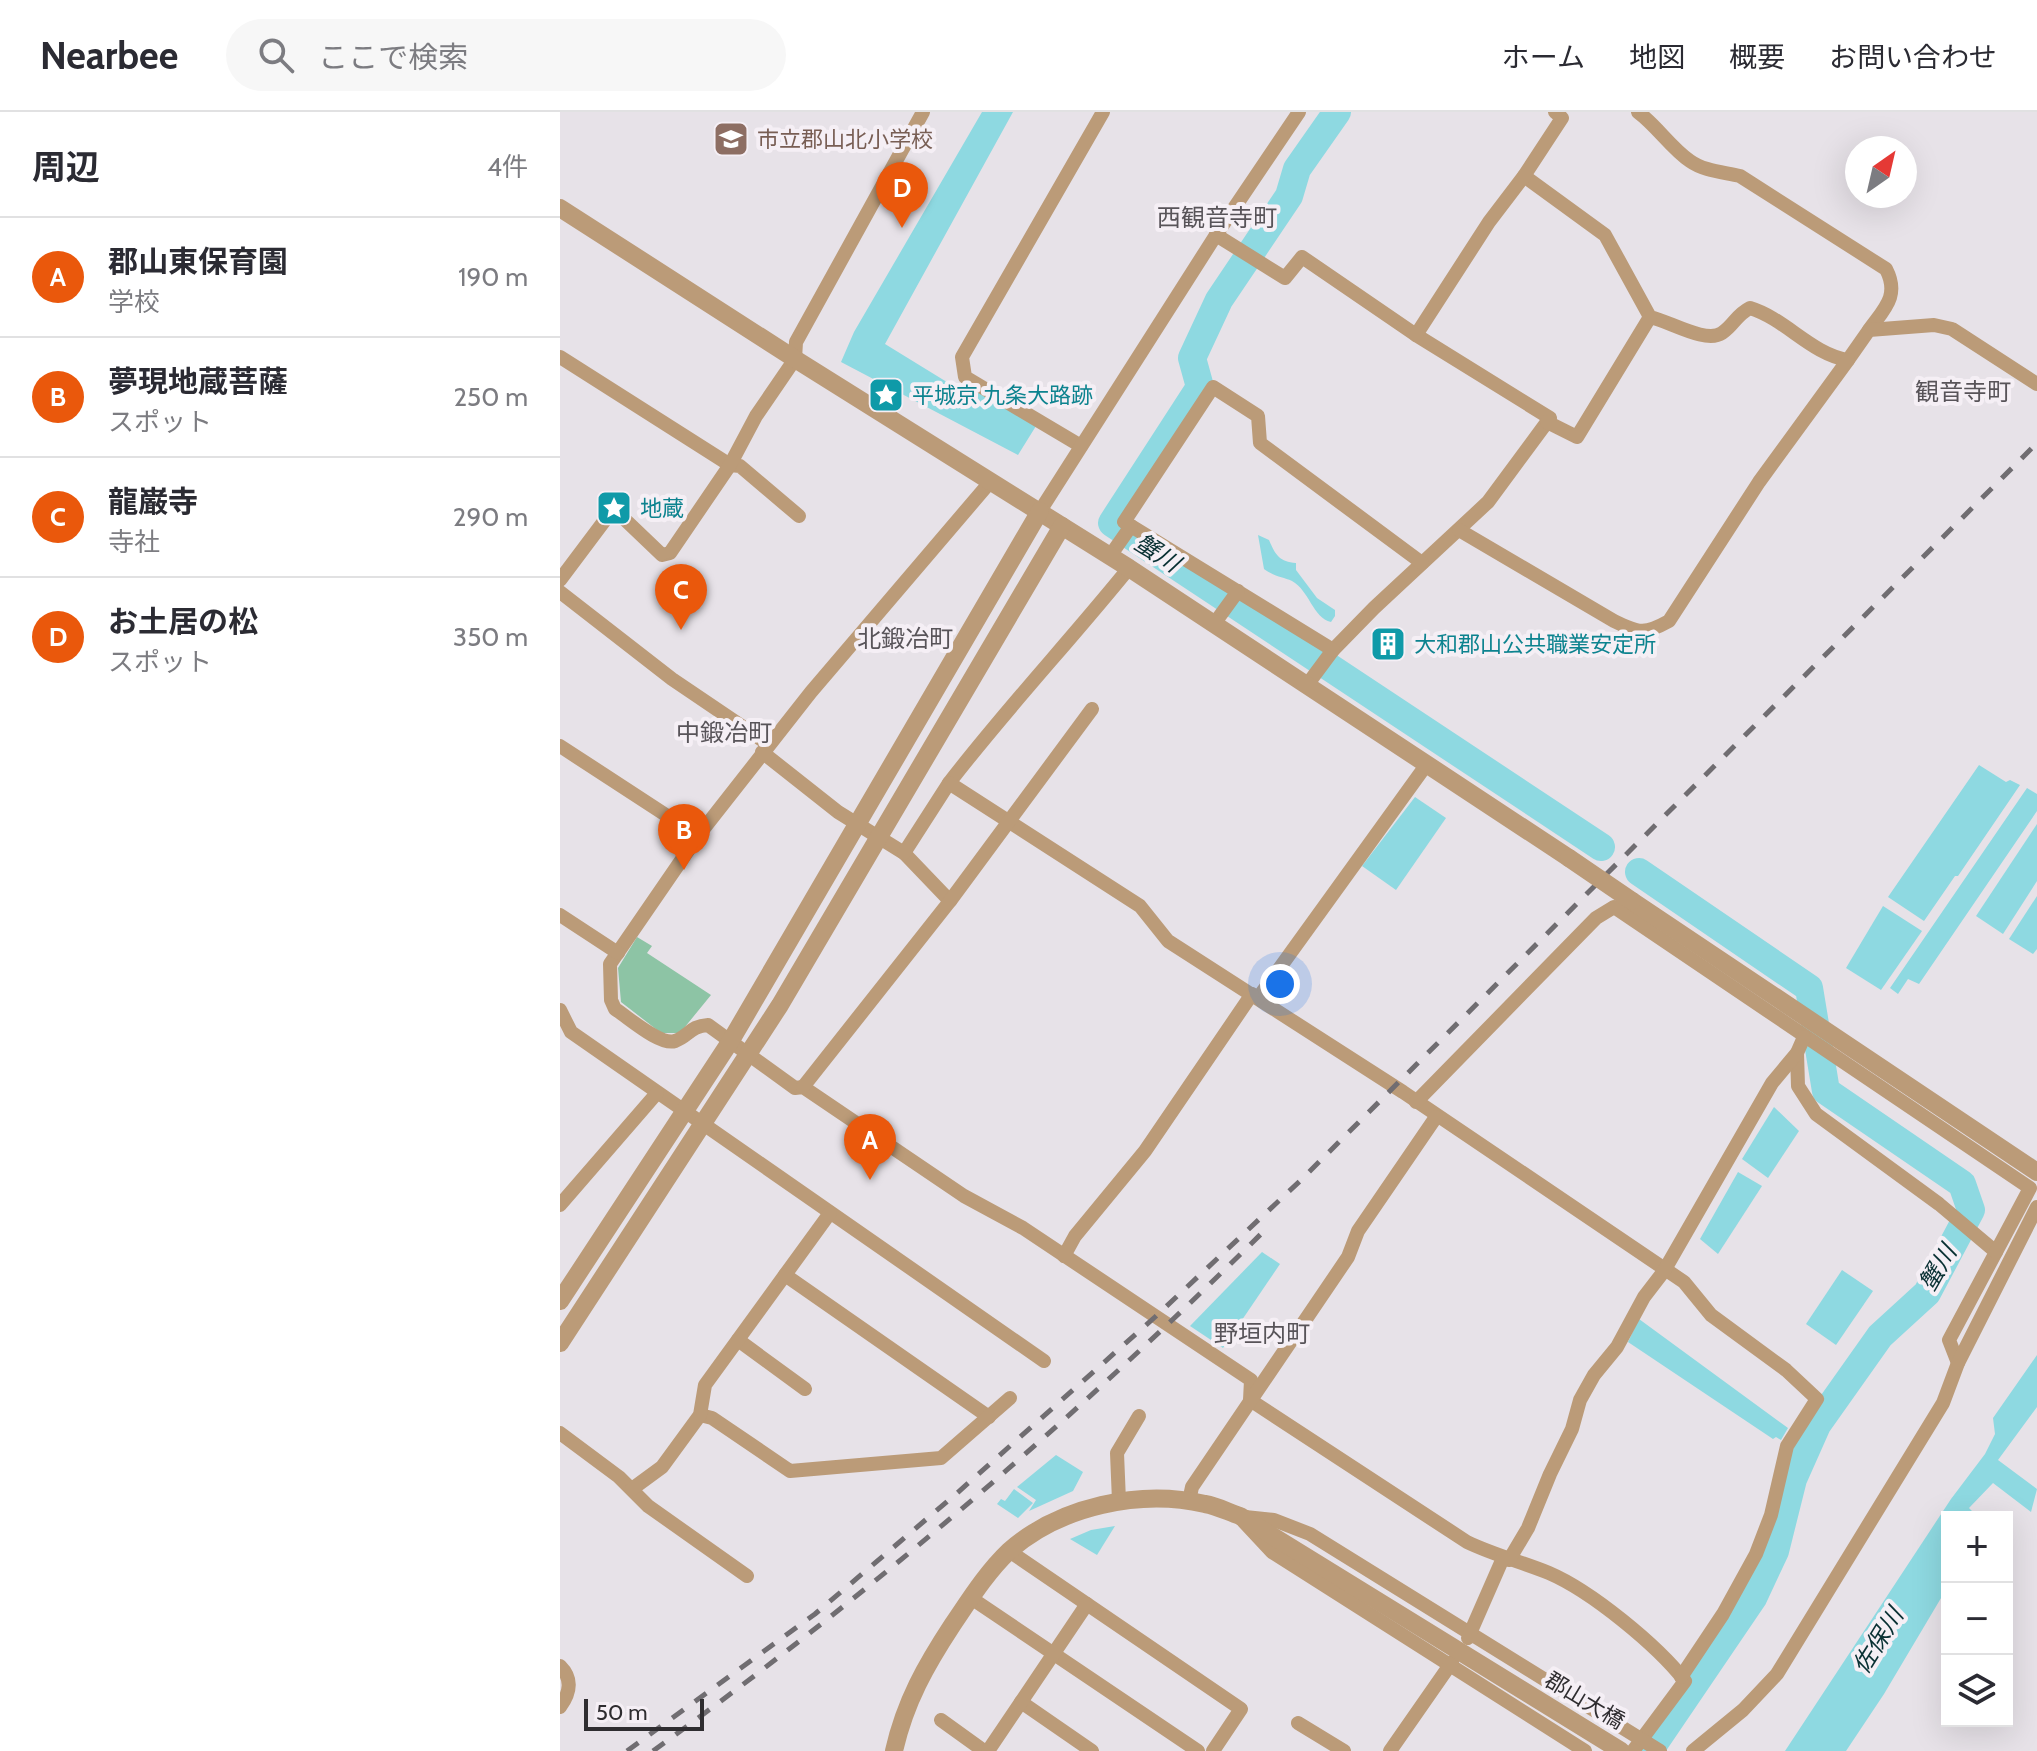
<!DOCTYPE html>
<html lang="ja">
<meta charset="utf-8">
<style>
body{margin:0;font-family:Cabin,"Noto Sans JP",sans-serif;background:#f7f7f7;color:#2b2b33}
.controls{position:absolute;right:24px;bottom:24px;display:grid;overflow:hidden;border-radius:0px;box-shadow:0 8px 32px #0002}
.controls button{width:72px;height:72px;display:grid;place-items:center;padding:0;border:0;border-bottom:2px solid #e1e1e2;background:#fff;color:#2b2b33;font:40px sans-serif}
.compass{position:absolute;left:1285px;top:24px;width:72px;height:72px;border-radius:50%;background:#fff;box-shadow:0 8px 32px #0002;rotate:34deg}
.scale{position:absolute;left:24px;bottom:20px;width:120px;box-sizing:border-box;padding-left:8px;border:4px solid #2f2d30;border-top:0;font-size:22px;line-height:28px;white-space:nowrap;color:#2f2d30;-webkit-text-stroke:6px #f5eff5;paint-order:stroke}
.you{position:absolute;left:720px;top:872px;width:28px;height:28px;margin:-20px;border:6px solid #fff;border-radius:50%;background:#1a73e8;box-shadow:0 0 0 12px #1a73e833}
.badge{display:grid;place-items:center;width:52px;height:52px;border-radius:50%;background:#ea580c;color:#fff;font-size:26px;font-weight:700}
.pin{position:absolute;translate:-50% -66px;filter:drop-shadow(0 2px 4px #0008)}
.pin::after{content:'';position:absolute;top:42px;width:28px;height:24px;background:inherit;clip-path:polygon(0 0,100% 0,50% 100%)}
.list{margin:0;padding:0;list-style:none}
h2{display:flex;justify-content:space-between;align-items:center;height:104px;margin:0;padding:0 32px;font-size:34px}
h2 small{font-size:26px;font-weight:400;color:#7c7c81}
.list li{display:grid;grid-template-columns:52px 1fr auto;gap:24px;align-items:center;box-sizing:border-box;height:120px;padding:0 32px;border-top:2px solid #e1e1e2}
.list b{display:block;font-size:30px;white-space:nowrap}
.list p{margin:0;font-size:26px;white-space:nowrap;color:#7c7c81}
.list em{font-size:26px;font-style:normal;color:#7c7c81}
.icon{flex:none;width:44px;height:44px;fill:none;stroke:currentColor;stroke-width:2;stroke-linecap:round;stroke-linejoin:round}
.map{position:relative;flex:none;width:1477px;height:1639px;overflow:hidden}
header{display:flex;align-items:center;gap:48px;box-sizing:border-box;height:112px;padding:0 40px;background:#fff;border-bottom:2px solid #e1e1e2}
header strong{font-size:38px}
nav{display:flex;gap:44px;margin-inline-start:auto;font-size:28px}
.search{width:560px;height:72px;background:#f7f7f7;display:flex;align-items:center;gap:20px;box-sizing:border-box;padding:0 28px;border-radius:44px;color:#7c7c81;font-size:30px}
main{display:flex}
aside{flex:1;background:#fff}
.map>svg:first-child{display:block}
.green{fill:#8dc4a5}
.water{fill:#8ed9e1}
.lines{fill:none;stroke-linecap:round;stroke-linejoin:round}
.river{stroke:#8ed9e1;stroke-width:28}
.minor{stroke:#bb9b78;stroke-width:14}
.tertiary{stroke:#bb9b78;stroke-width:18}
.rail{stroke:#706d71;stroke-width:5;stroke-dasharray:14 14;stroke-linecap:butt}
.tertiary-bridge{stroke:#bb9b78;stroke-width:18}
.labels{text-anchor:middle;stroke-width:8;stroke-linejoin:round;paint-order:stroke}
.education-label{font-size:22px;fill:#785e54;stroke:#f5eff5;text-anchor:start}
.culture-label{font-size:22px;fill:#0d838f;stroke:#f5eff5;text-anchor:start}
.street-label{font-size:22px;fill:#2f2d30;stroke:#f5eff5}
.neighbourhood-label{font-size:24px;fill:#585459;stroke:#f5eff5}
.water-label{font-size:24px;font-style:italic;fill:#093033;stroke:#f5eff5}
</style>
<header>
<strong>Nearbee</strong>
<div class="search"><svg class="icon" aria-label="search" viewBox="0 0 24 24"><circle cx="10" cy="10" r="6"/><path d="M15 15l6 6"/></svg>ここで検索</div>
<nav><a>ホーム</a><a>地図</a><a>概要</a><a>お問い合わせ</a></nav>
</header>
<main>
<aside>
<h2>周辺<small>4件</small></h2>
<ul class="list">
<li><span class="badge">A</span><div><b>郡山東保育園</b><p>学校</p></div><em>190 m</em></li>
<li><span class="badge">B</span><div><b>夢現地蔵菩薩</b><p>スポット</p></div><em>250 m</em></li>
<li><span class="badge">C</span><div><b>龍巌寺</b><p>寺社</p></div><em>290 m</em></li>
<li><span class="badge">D</span><div><b>お土居の松</b><p>スポット</p></div><em>350 m</em></li>
</ul>
</aside>
<div class="map">
<svg width="1477" height="1639" viewBox="0 0 1477 1639">
<rect width="100%" height="100%" fill="#e7e2e8"/>
<path class="green" d="M 77,825 L 92,834 L 87,841 L 151,883 L 120,921 L 101,921 L 61,890 L 58,856 Z"/>
<g class="water">
<path d="M 422,0 L 453,0 L 325,232 L 408,283 L 414,276 L 476,314 L 458,343 L 281,250 L 294,220 Z"/>
<path d="M 698,423 L 709,428 C 715,442 719,450 736,451 L 736,458 L 757,486 L 775,498 L 775,504 L 771,510 C 753,506 749,478 732,469 C 723,465 715,465 704,457 Z"/>
<path d="M 1419,653 L 1446,670 L 1450,668 L 1460,673 L 1398,764 L 1395,764 L 1364,809 L 1328,785 Z"/>
<path d="M 1467,676 L 1477,682 L 1477,699 L 1359,872 L 1348,867 L 1338,882 L 1330,876 Z"/>
<path d="M 855,685 L 886,706 L 836,778 L 802,754 Z"/>
<path d="M 1477,712 L 1477,769 L 1443,822 L 1416,804 Z"/>
<path d="M 1477,784 L 1477,837 L 1473,842 L 1449,827 Z"/>
<path d="M 1323,794 L 1362,819 L 1321,878 L 1286,856 Z"/>
<path d="M 1214,995 L 1239,1019 L 1208,1066 L 1182,1047 Z"/>
<path d="M 1178,1060 L 1202,1074 L 1158,1142 L 1140,1127 Z"/>
<path d="M 702,1140 L 720,1152 L 663,1236 L 630,1214 Z"/>
<path d="M 1282,1158 L 1313,1179 L 1276,1233 L 1246,1212 Z"/>
<path d="M 1079,1207 L 1228,1316 L 1221,1328 L 1216,1325 L 1213,1327 L 1068,1230 Z"/>
<path d="M 1477,1243 L 1477,1295 L 1438,1348 L 1477,1377 L 1471,1400 L 1433,1371 L 1409,1396 L 1418,1405 L 1387,1405 L 1387,1476 L 1324,1582 L 1286,1639 L 1225,1639 L 1391,1387 L 1425,1342 L 1435,1322 L 1433,1306 Z"/>
<path d="M 496,1343 L 523,1360 L 513,1379 L 469,1399 L 476,1388 L 457,1375 Z"/>
<path d="M 454,1377 L 473,1391 L 458,1406 L 437,1392 L 441,1387 L 445,1389 Z"/>
<path d="M 555,1414 L 537,1443 L 510,1427 L 531,1418 Z"/>
</g>
<g class="lines">
<g class="river">
<path d="M 777,0 L 737,57 L 729,84 L 659,188 L 632,246 L 640,275 L 552,411 L 1041,735"/>
<path d="M 1079,760 L 1249,876 L 1266,979 L 1402,1072 L 1411,1098 L 1367,1181 L 1320,1224 L 1257,1313 L 1233,1367 L 1215,1439 L 1193,1486 L 1089,1639"/>
</g>
<g class="minor">
<path d="M 1078,0 C 1097,14 1111,36 1130,49 C 1144,59 1163,60 1180,64 L 1326,157 C 1340,184 1324,197 1309,218"/>
<path d="M 964,64 L 1045,123 L 1090,205 C 1109,209 1146,232 1162,221 C 1174,213 1176,203 1190,196 C 1226,207 1251,242 1288,248 L 1309,218 L 1374,213 L 1392,217 L 1477,272"/>
<path d="M 656,123 L 725,166 L 742,145 L 856,223 L 990,306 L 928,390 L 814,496 L 773,538 L 747,573"/>
<path d="M 856,223 L 929,110 L 964,64 L 1002,6 L 995,0"/>
<path d="M 0,245 L 170,353 L 180,354 L 239,404"/>
<path d="M 987,310 L 1017,325 L 1090,205"/>
<path d="M 521,334 L 405,265 L 402,245 L 543,0"/>
<path d="M 431,369 L 251,580 L 138,724 L 50,852 L 51,888 L 55,897 C 68,905 100,934 115,929 C 129,924 130,914 148,913 L 235,976 L 243,975 L 404,1084 L 463,1116 L 691,1268 L 690,1288 L 907,1430 C 934,1443 962,1450 989,1461 C 1031,1479 1097,1533 1125,1569 L 1073,1639"/>
<path d="M 480,399 L 656,123 L 739,0"/>
<path d="M 571,414 L 773,538"/>
<path d="M 899,418 L 1054,509 C 1079,521 1084,523 1109,509 L 1199,370 L 1288,248"/>
<path d="M 550,444 L 571,414 L 564,410 L 653,275 L 698,304 L 700,331 L 862,451"/>
<path d="M 0,468 L 51,400 L 58,401 L 102,443 L 110,441 L 170,353 L 196,304 L 235,247 L 236,230 L 363,0"/>
<path d="M 0,480 L 112,567 L 208,632"/>
<path d="M 654,512 L 678,479"/>
<path d="M 0,634 L 138,724"/>
<path d="M 202,640 L 278,700 L 344,741 L 390,789"/>
<path d="M 389,671 C 446,597 510,529 569,456"/>
<path d="M 344,741 L 389,671 L 580,794 L 608,829 L 843,980 L 1124,1170 L 1151,1203 L 1226,1258 L 1257,1287 L 1227,1334 L 1211,1403 L 1196,1442 L 1163,1502 L 1121,1565"/>
<path d="M 0,803 L 58,841"/>
<path d="M 698,886 L 867,652"/>
<path d="M 0,898 L 11,920 L 484,1249"/>
<path d="M 1237,941 L 1238,974 L 1256,1002 L 1379,1092 L 1436,1140 L 1389,1228 L 1398,1251"/>
<path d="M 243,975 L 390,789 L 532,597"/>
<path d="M 856,990 L 1036,806 L 1054,795 L 1470,1076 L 1436,1140"/>
<path d="M 0,1093 L 97,981"/>
<path d="M 504,1144 L 515,1124 L 585,1039 L 692,882"/>
<path d="M 225,1163 L 429,1305"/>
<path d="M 178,1228 L 245,1277"/>
<path d="M 140,1303 L 152,1306 L 230,1359 L 381,1346 L 450,1286"/>
<path d="M 0,1321 L 59,1365 L 88,1394 L 187,1464"/>
<path d="M 72,1377 L 102,1355 L 140,1303 L 145,1273 L 270,1101"/>
<path d="M 559,1389 L 557,1341 L 579,1304"/>
<path d="M 629,1389 L 632,1375 L 788,1145 L 798,1119 L 876,1005"/>
<path d="M 685,1405 L 714,1408 L 750,1422 L 1100,1639"/>
<path d="M 684,1410 L 712,1440 L 1025,1639"/>
<path d="M 449,1439 L 681,1597 L 653,1639"/>
<path d="M 949,1448 L 968,1416 L 990,1362 L 1012,1317 L 1020,1288 L 1034,1263 L 1057,1235 L 1084,1185 L 1104,1159 L 1212,971 L 1237,941 L 1244,925"/>
<path d="M 411,1486 L 638,1639"/>
<path d="M 908,1526 L 943,1446"/>
<path d="M 0,1554 C 13,1567 10,1581 0,1595"/>
<path d="M 461,1590 L 532,1639"/>
<path d="M 381,1608 L 424,1639"/>
<path d="M 738,1611 L 784,1639"/>
<path d="M 428,1639 L 527,1492"/>
<path d="M 830,1639 L 892,1550"/>
<path d="M 1133,1639 L 1183,1598 L 1217,1562 L 1383,1291 L 1398,1251 L 1477,1095"/>
</g>
<g class="tertiary">
<path d="M 0,96 L 235,247 L 569,456 L 1009,746"/>
<path d="M 1072,789 L 1477,1060"/>
<path d="M 0,1189 L 170,930 L 480,399"/>
<path d="M 0,1231 L 220,893 L 502,414"/>
<path d="M 334,1639 C 345,1590 366,1553 393,1512 C 410,1487 427,1460 449,1439 C 500,1394 580,1377 645,1392 C 657,1394 668,1400 680,1404 L 1061,1639"/>
</g>
<g class="rail">
<path d="M 67,1639 L 255,1502 L 396,1382 L 595,1205 L 740,1069 L 1477,331"/>
<path d="M 93,1639 C 313,1480 517,1305 709,1114"/>
</g>
<path class="tertiary-bridge" d="M 1009,746 L 1072,789"/>
</g>
<defs>
<symbol id="school-square" viewBox="-11 -11 22 22"><rect x="-9" y="-9" width="18" height="18" rx="4" fill="#8d6e63" stroke="#f5eff5"/><path d="M0-5L7-2L0 1L-7-2ZM-4 1L0 2.5L4 1V4Q0 6-4 4Z" fill="#fff"/></symbol>
<symbol id="sight-square" viewBox="-11 -11 22 22"><rect x="-9" y="-9" width="18" height="18" rx="4" fill="#0f9aa8" stroke="#f5eff5"/><path d="M0-6L1.8-2.2L6-1.7L2.9 1.2L3.7 5.4L0 3.3L-3.7 5.4L-2.9 1.2L-6-1.7L-1.8-2.2Z" fill="#fff"/></symbol>
<symbol id="building-square" viewBox="-11 -11 22 22"><rect x="-9" y="-9" width="18" height="18" rx="4" fill="#0f9aa8" stroke="#f5eff5"/><path d="M-4-6H4V6H1V3H-1V6H-4ZM-2.5-4.3h1.7v1.8h-1.7ZM.8-4.3h1.7v1.8H.8ZM-2.5-1h1.7V.8h-1.7ZM.8-1h1.7V.8H.8Z" fill="#fff"/></symbol>
</defs>
<g fill-rule="evenodd">
<use href="#school-square" x="151" y="7" width="40" height="40"/>
<use href="#sight-square" x="306" y="263" width="40" height="40"/>
<use href="#sight-square" x="34" y="376" width="40" height="40"/>
<use href="#building-square" x="808" y="512" width="40" height="40"/>
</g>
<g class="labels">
<g class="education-label">
<text x="197" y="35">市立郡山北小学校</text>
</g>
<g class="culture-label">
<text x="352" y="291">平城京 九条大路跡</text>
<text x="80" y="404">地蔵</text>
<text x="854" y="540">大和郡山公共職業安定所</text>
</g>
<g class="street-label">
<text transform="translate(1025 1588) rotate(31)" y="8">郡山大橋</text>
</g>
<g class="neighbourhood-label">
<text x="657" y="114">西観音寺町</text>
<text x="1403" y="288">観音寺町</text>
<text x="345" y="535">北鍛冶町</text>
<text x="164" y="629">中鍛冶町</text>
<text x="702" y="1230">野垣内町</text>
</g>
<g class="water-label">
<text transform="translate(597 441) rotate(33)" y="8">蟹川</text>
<text transform="translate(1378 1156) rotate(-59)" y="8">蟹川</text>
<text transform="translate(1318 1529) rotate(-58)" y="8">佐保川</text>
</g>
</g>
</svg>
<div class="controls">
<button>+</button>
<button>−</button>
<button><svg class="icon" aria-label="layers" viewBox="0 0 24 24"><path d="M12 4l9 5-9 5-9-5zM3 14l9 5 9-5"/></svg></button>
</div>
<svg class="compass" viewBox="-18 -18 36 36"><path d="M0-13l5 13h-10z" fill="#e53935"/><path d="M0 13l5-13h-10z" fill="#7c7c81"/></svg>
<div class="scale">50 m</div>
<div class="you"></div>
<div class="pin badge" style="left:310px;top:1068px">A</div>
<div class="pin badge" style="left:124px;top:758px">B</div>
<div class="pin badge" style="left:121px;top:518px">C</div>
<div class="pin badge" style="left:342px;top:116px">D</div>
</div>
</main>
